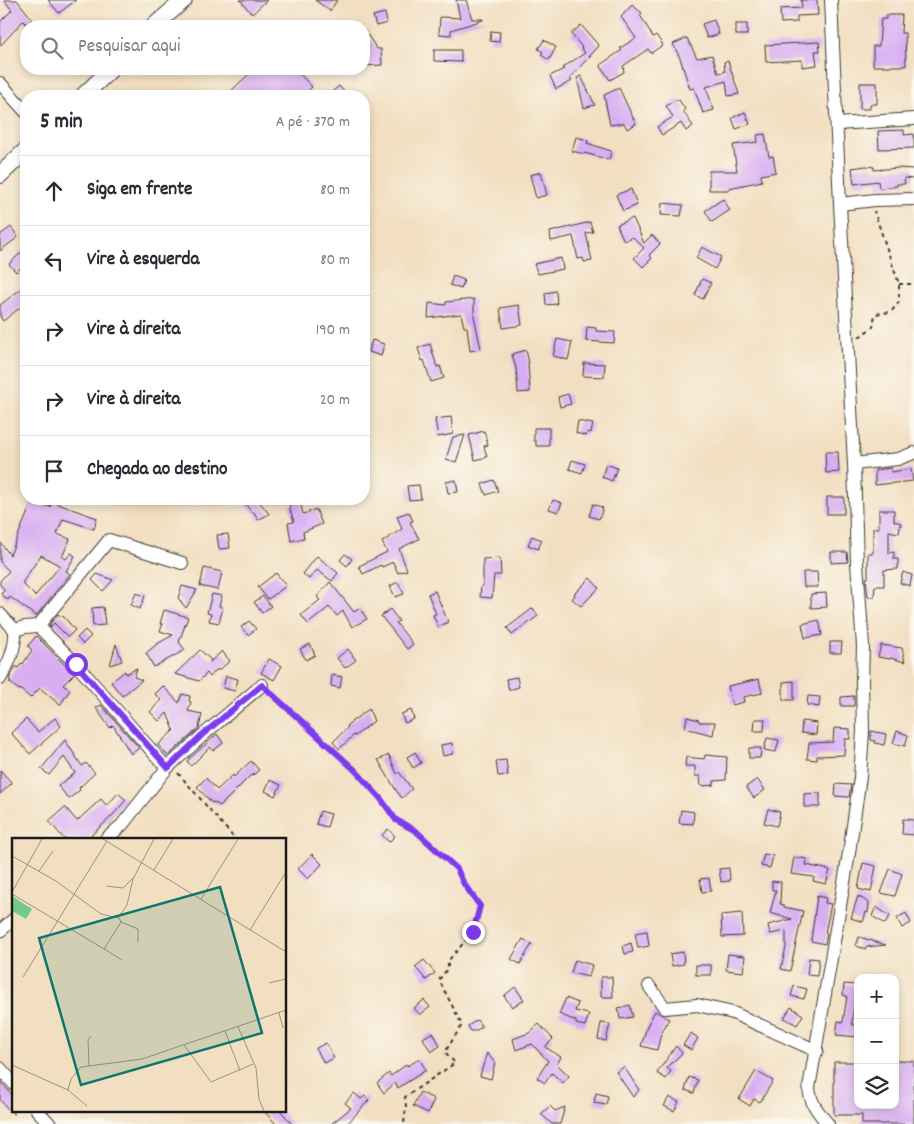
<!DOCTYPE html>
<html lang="pt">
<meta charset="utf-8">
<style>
body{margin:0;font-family:Dekko,sans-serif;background:#f7f7f7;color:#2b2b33}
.controls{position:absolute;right:15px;bottom:15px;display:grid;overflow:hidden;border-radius:10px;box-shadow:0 2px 8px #0003}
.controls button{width:45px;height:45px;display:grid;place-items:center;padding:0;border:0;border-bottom:1px solid #e1e1e2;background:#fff;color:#2b2b33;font:25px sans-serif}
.stop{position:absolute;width:15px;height:15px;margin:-11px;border:4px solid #7c3aed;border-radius:50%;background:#fff}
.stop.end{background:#7c3aed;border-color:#fff;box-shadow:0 1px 5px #0008}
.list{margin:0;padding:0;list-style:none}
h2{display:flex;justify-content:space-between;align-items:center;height:65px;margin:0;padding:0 20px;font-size:21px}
h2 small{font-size:16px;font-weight:400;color:#7c7c81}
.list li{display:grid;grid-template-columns:32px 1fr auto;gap:15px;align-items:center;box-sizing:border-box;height:70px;padding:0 20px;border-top:1px solid #e1e1e2}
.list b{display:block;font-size:19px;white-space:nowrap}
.list em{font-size:16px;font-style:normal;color:#7c7c81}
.icon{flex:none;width:28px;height:28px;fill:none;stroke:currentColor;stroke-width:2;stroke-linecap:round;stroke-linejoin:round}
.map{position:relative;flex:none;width:914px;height:1124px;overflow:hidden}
.search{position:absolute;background:#fff;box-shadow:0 2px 8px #0003;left:20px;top:20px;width:350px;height:55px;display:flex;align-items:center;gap:12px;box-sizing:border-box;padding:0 18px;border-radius:20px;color:#7c7c81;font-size:19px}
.panel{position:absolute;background:#fff;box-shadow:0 2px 8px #0003;left:20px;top:90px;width:350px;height:415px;border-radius:20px}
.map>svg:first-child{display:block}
.building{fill:#d8adf2;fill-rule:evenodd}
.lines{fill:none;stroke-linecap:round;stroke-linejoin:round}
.minor-casing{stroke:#3c3935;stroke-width:14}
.major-casing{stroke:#3c3935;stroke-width:18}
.path{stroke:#3c3935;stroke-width:2;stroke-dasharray:4 4;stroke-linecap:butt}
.minor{stroke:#fff;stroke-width:12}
.major{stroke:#fff;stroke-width:16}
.route{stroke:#7c3aed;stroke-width:6}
.inset-road{fill:none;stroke:#9c917f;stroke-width:1}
.view{fill:#0f766e;fill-opacity:0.15;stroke:#0f766e;stroke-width:2.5}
.inset-edge{fill:none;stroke:#1c1c1c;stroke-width:2.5}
</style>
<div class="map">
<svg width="914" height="1124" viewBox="0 0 914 1124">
<rect width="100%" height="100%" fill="#fbf7ec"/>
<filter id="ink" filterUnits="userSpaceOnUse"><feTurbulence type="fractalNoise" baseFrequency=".02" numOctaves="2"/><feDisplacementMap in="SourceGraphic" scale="10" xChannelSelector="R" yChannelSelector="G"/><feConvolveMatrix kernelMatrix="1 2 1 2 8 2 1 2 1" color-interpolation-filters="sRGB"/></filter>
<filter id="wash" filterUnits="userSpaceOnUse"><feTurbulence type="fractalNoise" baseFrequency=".0096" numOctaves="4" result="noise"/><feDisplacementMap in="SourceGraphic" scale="20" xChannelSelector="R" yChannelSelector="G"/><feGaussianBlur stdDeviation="1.12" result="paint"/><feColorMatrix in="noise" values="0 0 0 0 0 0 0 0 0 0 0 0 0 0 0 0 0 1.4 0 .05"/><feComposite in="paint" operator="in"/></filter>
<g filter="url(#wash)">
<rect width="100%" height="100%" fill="#f2dfc1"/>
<g id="blocks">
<g class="building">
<path d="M 4,0 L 17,0 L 32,19 L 26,24 L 23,21 L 0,46 L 0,22 L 12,10 Z"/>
<path d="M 48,0 L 76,0 L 59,13 Z"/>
<path d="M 240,0 L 267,0 L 252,14 Z"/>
<path d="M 315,0 L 337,0 L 330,11 Z"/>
<path d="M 456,0 L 466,0 L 472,19 L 483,19 L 483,20 L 451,30 L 451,35 L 439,34 L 440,17 L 460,18 Z"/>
<path d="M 801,0 L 817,0 L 818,15 L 797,16 L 797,22 L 781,23 L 780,9 L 802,8 Z"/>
<path d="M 632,5 L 642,13 L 640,15 L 653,37 L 656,35 L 663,45 L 651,53 L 648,49 L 623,66 L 624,72 L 610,80 L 600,65 L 622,50 L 620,48 L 636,38 L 621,17 Z"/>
<path d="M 385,13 L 387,23 L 376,26 L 373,16 Z"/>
<path d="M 886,15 L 902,15 L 901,33 L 905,33 L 906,66 L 873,66 L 873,46 L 879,46 L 881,19 L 886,19 Z"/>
<path d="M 714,20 L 719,34 L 707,38 L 702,24 Z"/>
<rect x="736" y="24" width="11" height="11"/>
<path d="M 581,25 L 599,46 L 570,78 L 572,81 L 556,89 L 550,76 L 564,69 L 562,68 L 585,53 L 581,48 L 582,47 L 571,34 Z"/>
<path d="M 364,30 L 377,49 L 381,49 L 382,65 L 364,66 Z"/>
<path d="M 491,31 L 500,32 L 499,42 L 490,41 Z"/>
<path d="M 687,38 L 697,58 L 712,55 L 718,73 L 725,72 L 724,62 L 728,61 L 739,94 L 728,96 L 726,81 L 706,87 L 714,110 L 703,113 L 694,88 L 690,89 L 680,58 L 673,44 Z"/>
<path d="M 544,40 L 556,47 L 549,60 L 541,55 L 543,52 L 538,49 Z"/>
<path d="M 819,42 L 820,51 L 815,51 L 817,65 L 802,67 L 802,60 L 766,62 L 765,45 Z"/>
<path d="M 434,50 L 461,50 L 461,62 L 434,61 Z"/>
<path d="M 254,69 L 295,69 L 312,87 L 303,96 L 226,96 Z"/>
<path d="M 581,76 L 595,105 L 584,108 L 577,78 Z"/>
<path d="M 860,83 L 877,83 L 877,104 L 870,104 L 870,109 L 860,109 Z"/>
<path d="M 339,86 L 348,96 L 327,96 Z"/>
<path d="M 619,88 L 636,124 L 627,129 L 624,123 L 610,125 L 604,95 Z"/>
<path d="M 675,100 L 679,100 L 685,109 L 683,111 L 693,126 L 686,131 L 681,123 L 662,135 L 657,127 L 673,117 L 666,106 Z"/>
<path d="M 745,112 L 750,124 L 736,129 L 732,118 Z"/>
<path d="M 904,130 L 904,135 L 914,134 L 914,148 L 879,149 L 878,131 Z"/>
<path d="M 765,134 L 769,157 L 773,156 L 776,172 L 761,175 L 762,181 L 729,188 L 729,190 L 709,190 L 709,171 L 737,171 L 733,145 L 758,142 L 757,135 Z"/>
<path d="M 576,137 L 588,140 L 587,143 L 611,151 L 609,160 L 585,153 L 584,154 L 572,151 Z"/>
<path d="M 866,166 L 874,167 L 874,170 L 897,168 L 914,169 L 914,179 L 904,178 L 905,184 L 897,184 L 897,186 L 879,188 L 878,181 L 854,184 L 852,168 Z"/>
<path d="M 541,172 L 547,195 L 536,198 L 530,175 Z"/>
<path d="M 631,189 L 637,205 L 623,211 L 616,195 Z"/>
<path d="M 723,199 L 730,210 L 712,222 L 705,211 Z"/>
<path d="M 662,203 L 683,205 L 681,216 L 661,215 Z"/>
<path d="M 633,218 L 644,243 L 652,235 L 660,244 L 649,255 L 652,258 L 643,267 L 634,258 L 644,248 L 633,237 L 624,241 L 617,225 Z"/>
<path d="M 590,222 L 593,232 L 586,233 L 592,261 L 584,262 L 583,258 L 578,259 L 573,236 L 551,241 L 550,232 Z"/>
<path d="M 11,227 L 18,237 L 0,251 L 0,235 Z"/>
<path d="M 702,247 L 721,257 L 715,269 L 696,258 Z"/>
<path d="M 26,248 L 26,263 L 16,272 L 9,264 Z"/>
<path d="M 561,258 L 563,269 L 538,274 L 534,264 Z"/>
<path d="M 453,276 L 464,280 L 461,289 L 450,285 Z"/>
<path d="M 702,279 L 711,283 L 703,299 L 695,295 Z"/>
<path d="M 26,285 L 26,303 L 3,321 L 0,316 L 0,305 Z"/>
<path d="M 556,291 L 557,304 L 546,305 L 545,293 Z"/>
<path d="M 474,299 L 474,316 L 481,349 L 470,351 L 467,327 L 464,327 L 461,314 L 428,318 L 429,303 L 446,305 L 446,302 Z"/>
<path d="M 519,305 L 522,325 L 503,328 L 500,308 Z"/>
<path d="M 587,327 L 596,328 L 596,331 L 615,332 L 614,343 L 586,341 Z"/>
<path d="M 557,339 L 572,342 L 568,360 L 553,356 Z"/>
<path d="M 372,340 L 384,344 L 381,356 L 369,352 Z"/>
<path d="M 430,344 L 437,367 L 440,366 L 444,378 L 431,382 L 424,360 L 422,361 L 418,348 Z"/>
<path d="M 526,350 L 529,363 L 528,363 L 530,392 L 518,393 L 516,369 L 512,354 Z"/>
<path d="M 584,363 L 605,364 L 604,377 L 583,376 Z"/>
<path d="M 568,394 L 571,404 L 560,407 L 558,397 Z"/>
<path d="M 451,417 L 453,434 L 438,437 L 435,419 Z"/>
<path d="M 578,421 L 593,424 L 591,433 L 587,432 L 586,436 L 576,433 Z"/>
<path d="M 534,428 L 549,428 L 549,446 L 536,446 L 536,441 L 534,441 Z"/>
<path d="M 484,431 L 488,445 L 484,446 L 487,457 L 475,460 L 469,435 Z"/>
<path d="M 465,435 L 456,462 L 446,459 L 453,437 Z"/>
<path d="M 825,452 L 838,452 L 839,472 L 826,473 Z"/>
<path d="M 572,460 L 585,464 L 582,473 L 569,469 Z"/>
<path d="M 606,464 L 617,468 L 612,481 L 602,477 Z"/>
<path d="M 891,468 L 891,472 L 911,469 L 913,481 L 875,485 L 875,470 Z"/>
<path d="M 456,480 L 458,492 L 448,493 L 446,482 Z"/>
<path d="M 494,480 L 498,491 L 486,495 L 482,484 Z"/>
<path d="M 419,485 L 421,499 L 409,500 L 407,486 Z"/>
<rect x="827" y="497" width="17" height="17"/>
<path d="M 242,499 L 257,499 L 269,514 L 258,520 L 254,512 L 252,513 Z"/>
<path d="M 553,500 L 562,503 L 558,512 L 549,509 Z"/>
<path d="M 32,502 L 50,507 L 52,502 L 97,518 L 94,529 L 63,519 L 57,534 L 70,539 L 62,557 L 66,559 L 71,553 L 75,556 L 66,571 L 70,574 L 36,616 L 10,597 L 8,600 L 1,594 L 5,590 L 0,585 L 0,581 L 9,571 L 0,562 L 0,542 L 10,555 ZM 41,555 L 60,566 L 35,596 L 22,583 Z"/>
<path d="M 300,502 L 303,514 L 316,509 L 322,524 L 303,532 L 304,538 L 291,541 L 288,523 L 294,522 L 289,506 Z"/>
<path d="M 593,504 L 603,508 L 599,519 L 589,516 Z"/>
<path d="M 879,510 L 894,510 L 894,521 L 901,523 L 899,533 L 889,531 L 889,553 L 894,552 L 894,559 L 898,559 L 898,569 L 884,570 L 884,586 L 875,586 L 874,597 L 868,597 L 866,578 L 868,578 L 868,553 L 873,553 L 873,528 L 879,528 Z"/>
<path d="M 409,512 L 413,521 L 410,522 L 419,539 L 399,549 L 407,570 L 398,573 L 393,562 L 382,567 L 381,565 L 363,574 L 359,566 L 387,552 L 382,542 L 402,529 L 397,516 Z"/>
<path d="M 228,534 L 230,548 L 219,549 L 217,535 Z"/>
<path d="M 532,536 L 542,540 L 538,549 L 528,545 Z"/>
<path d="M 831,552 L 847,552 L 848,562 L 831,563 Z"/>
<path d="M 345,554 L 352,559 L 347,566 L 340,560 Z"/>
<path d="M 317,556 L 338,573 L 332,581 L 317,570 L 309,579 L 303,574 Z"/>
<path d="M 500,558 L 501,575 L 494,575 L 492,598 L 480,597 L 481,586 L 483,586 L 483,559 Z"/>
<path d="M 204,568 L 222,572 L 218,590 L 200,586 Z"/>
<path d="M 803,572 L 817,572 L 818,587 L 804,587 Z"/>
<path d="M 903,572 L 912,575 L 910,586 L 900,583 Z"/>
<path d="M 276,573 L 286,586 L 268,599 L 258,587 Z"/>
<path d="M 97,574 L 113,580 L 103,591 L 92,580 Z"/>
<path d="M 590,578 L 599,588 L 581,606 L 572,599 L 575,595 L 574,594 Z"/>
<path d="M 330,582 L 354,612 L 360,608 L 367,619 L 352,627 L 343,611 L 337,616 L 329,607 L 308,624 L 301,615 L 320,600 L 317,597 Z"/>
<path d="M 398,582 L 404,594 L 395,597 L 390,586 Z"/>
<path d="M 182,586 L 197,590 L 186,608 L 178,598 Z"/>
<path d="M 435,591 L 448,622 L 438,627 L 433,615 L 436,614 L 428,594 Z"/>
<path d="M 136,593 L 145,596 L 140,609 L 131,605 Z"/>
<path d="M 826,593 L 827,607 L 811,608 L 811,594 Z"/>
<path d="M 212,594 L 222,596 L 219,606 L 223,608 L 219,623 L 209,621 L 211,614 L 207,613 Z"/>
<path d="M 263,596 L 271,606 L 262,613 L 254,602 Z"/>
<path d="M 103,607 L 105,625 L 93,626 L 92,608 Z"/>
<path d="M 533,608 L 538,616 L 512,635 L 507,628 Z"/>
<path d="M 390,609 L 399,621 L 396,623 L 413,644 L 407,649 L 381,616 Z"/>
<path d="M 164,610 L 188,617 L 179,642 L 185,650 L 154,667 L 146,653 L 157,644 L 173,635 L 160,631 L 163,624 L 160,624 Z"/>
<path d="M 58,614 L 61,617 L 63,616 L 75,630 L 68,637 L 54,623 L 50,627 L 49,625 Z"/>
<path d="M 819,620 L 822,635 L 805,638 L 802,624 Z"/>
<path d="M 249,621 L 256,629 L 248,635 L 241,627 Z"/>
<path d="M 85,630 L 91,636 L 83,644 L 77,638 Z"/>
<path d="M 36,636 L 74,674 L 63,685 L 70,690 L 60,705 L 40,688 L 30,698 L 20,689 L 19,690 L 9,682 L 11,681 L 9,679 L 16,666 L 18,668 L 22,663 L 23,664 L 32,650 L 28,646 Z"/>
<path d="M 830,642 L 842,642 L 841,653 L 830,653 Z"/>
<path d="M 116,644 L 122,661 L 110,665 Z"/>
<path d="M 310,644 L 315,655 L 306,660 L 300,649 Z"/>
<path d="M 881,645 L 902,648 L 905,662 L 890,658 L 890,659 L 878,657 Z"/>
<path d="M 348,649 L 356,660 L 345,668 L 337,658 Z"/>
<path d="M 200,650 L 211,660 L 210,662 L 222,651 L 230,661 L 219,670 L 216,670 L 210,677 L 207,673 L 199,681 L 175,674 Z"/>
<path d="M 269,659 L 282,666 L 274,680 L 261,673 Z"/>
<path d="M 137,668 L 134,677 L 142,680 L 122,696 L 111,682 L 125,671 L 126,674 Z"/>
<path d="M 332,675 L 342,677 L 340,688 L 331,686 Z"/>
<path d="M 226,676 L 238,679 L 235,691 L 223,688 Z"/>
<path d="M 517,677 L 519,687 L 509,690 L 506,679 Z"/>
<path d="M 759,679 L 762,693 L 743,697 L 744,702 L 732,705 L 728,686 Z"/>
<path d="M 794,681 L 794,700 L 783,700 L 783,682 Z"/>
<path d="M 163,686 L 179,703 L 182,694 L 190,696 L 189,701 L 191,702 L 188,711 L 202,714 L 199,728 L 168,756 L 158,745 L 174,730 L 167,713 L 159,721 L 150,712 L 161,700 L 155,694 Z"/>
<path d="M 808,696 L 820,697 L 819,707 L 807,705 Z"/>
<path d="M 854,696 L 854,706 L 841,706 L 841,697 Z"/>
<path d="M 101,705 L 139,748 L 131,754 L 113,725 L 110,728 L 96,708 Z"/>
<path d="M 369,709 L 374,721 L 355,736 L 354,735 L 339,749 L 333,742 L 348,727 L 347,725 Z"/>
<path d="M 411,710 L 414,719 L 405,723 L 401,714 Z"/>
<path d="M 687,717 L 699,720 L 699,722 L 715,722 L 713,735 L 685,728 Z"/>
<path d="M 55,718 L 61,726 L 30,754 L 11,733 L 26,719 L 38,732 Z"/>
<path d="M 755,719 L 765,719 L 764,731 L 754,731 Z"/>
<path d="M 802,721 L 817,723 L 816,735 L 801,733 Z"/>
<path d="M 834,728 L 850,729 L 850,739 L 845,739 L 844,755 L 817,756 L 817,760 L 807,759 L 809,743 L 833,742 Z"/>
<path d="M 871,731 L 886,734 L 884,745 L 875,743 L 875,741 L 871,740 Z"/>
<path d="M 897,731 L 908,735 L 905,746 L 893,743 Z"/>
<path d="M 217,734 L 223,743 L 213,751 L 210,747 L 191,766 L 187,761 Z"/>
<path d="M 767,738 L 779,740 L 776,752 L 764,750 Z"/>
<path d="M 65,740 L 82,766 L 86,763 L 95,773 L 79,788 L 80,790 L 69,799 L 58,786 L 75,773 L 64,757 L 49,775 L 41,769 Z"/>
<path d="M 452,743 L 453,754 L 443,756 L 441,745 Z"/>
<path d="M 749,748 L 761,748 L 760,758 L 749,758 Z"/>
<path d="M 415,752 L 421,763 L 413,768 L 407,757 Z"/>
<path d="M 389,755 L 397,774 L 399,772 L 412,789 L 402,798 L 396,790 L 378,760 Z"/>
<path d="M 705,755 L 727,757 L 726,780 L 714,781 L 714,785 L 701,786 L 700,776 L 695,776 L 695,766 L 685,766 L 686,757 L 704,759 Z"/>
<path d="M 506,760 L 508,775 L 498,776 L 496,761 Z"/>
<path d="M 251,761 L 259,770 L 252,776 L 251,775 L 220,806 L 214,802 L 212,803 L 197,787 L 206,778 L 217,790 L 233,775 L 234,777 Z"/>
<path d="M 0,770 L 12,783 L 0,794 Z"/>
<path d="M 757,779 L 765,790 L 754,798 L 746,787 Z"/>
<path d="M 270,780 L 281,785 L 275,796 L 265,791 Z"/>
<path d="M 836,784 L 851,785 L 849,797 L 835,796 Z"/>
<path d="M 118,793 L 126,800 L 111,817 L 87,839 L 64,839 L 49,821 L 65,807 L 77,821 L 101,799 L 107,806 Z"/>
<path d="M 820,793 L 820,807 L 804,807 L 804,794 Z"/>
<path d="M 768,809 L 780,812 L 777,826 L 764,823 Z"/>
<path d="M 681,810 L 694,812 L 693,824 L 679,823 Z"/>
<path d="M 320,811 L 331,814 L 327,827 L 316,824 Z"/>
<path d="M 903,819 L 914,820 L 914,835 L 902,834 Z"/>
<path d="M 388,829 L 395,836 L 389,842 L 382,835 Z"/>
<path d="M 312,854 L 322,864 L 308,879 L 298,869 Z"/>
<path d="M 764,854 L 773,856 L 770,868 L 761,866 Z"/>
<path d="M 794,857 L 807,859 L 806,865 L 830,870 L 826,884 L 813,881 L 814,877 L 791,874 Z"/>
<path d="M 863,863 L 876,866 L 871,892 L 858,889 Z"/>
<path d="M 729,868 L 730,881 L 721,882 L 719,869 Z"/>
<path d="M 890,869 L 902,874 L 895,896 L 881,893 Z"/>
<path d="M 709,878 L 711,891 L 702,892 L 700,879 Z"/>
<path d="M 772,881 L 781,882 L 780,904 L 784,905 L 784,907 L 803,911 L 790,971 L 781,969 L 786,947 L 786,931 L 770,934 L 768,925 L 792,919 L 770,913 L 776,890 L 772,890 Z"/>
<path d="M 817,896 L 826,898 L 825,903 L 831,904 L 825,933 L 827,933 L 825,944 L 811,941 Z"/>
<path d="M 858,896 L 869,903 L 868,913 L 866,912 L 863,922 L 851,918 Z"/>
<path d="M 876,907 L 890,916 L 885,924 L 872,916 Z"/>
<path d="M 742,913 L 743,936 L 722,937 L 721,915 Z"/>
<path d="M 906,913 L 911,923 L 902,928 L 897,918 Z"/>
<path d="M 647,931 L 649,946 L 638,948 L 635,933 Z"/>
<path d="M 859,937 L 886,945 L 866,947 L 866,949 L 856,946 Z"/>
<path d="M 523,939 L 532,944 L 520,964 L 511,959 Z"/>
<path d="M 631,943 L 633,952 L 625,954 L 623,946 Z"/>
<path d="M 683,952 L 684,964 L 672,966 L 670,954 Z"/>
<path d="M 728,954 L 745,956 L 743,972 L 726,970 Z"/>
<path d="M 809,958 L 819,959 L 817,976 L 807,975 Z"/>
<path d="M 424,960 L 435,973 L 426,980 L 415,967 Z"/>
<path d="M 575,960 L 592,965 L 589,977 L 571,973 Z"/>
<rect x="696" y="965" width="15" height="10"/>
<path d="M 601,977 L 612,977 L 613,997 L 601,997 Z"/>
<path d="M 844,984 L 856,985 L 852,1023 L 853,1025 L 858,1025 L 858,1037 L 836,1035 L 838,1021 L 843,1022 L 847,996 L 843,995 Z"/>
<path d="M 794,986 L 807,989 L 804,999 L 791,996 Z"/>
<path d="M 515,987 L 524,1000 L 512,1007 L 504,996 Z"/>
<path d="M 566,998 L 578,1003 L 575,1011 L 589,1014 L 585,1026 L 576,1024 L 576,1021 L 559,1014 Z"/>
<path d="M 424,1000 L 430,1007 L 420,1015 L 414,1008 Z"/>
<path d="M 630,1005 L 633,1017 L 620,1019 L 618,1008 Z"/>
<path d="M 791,1007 L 803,1015 L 797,1025 L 784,1018 Z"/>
<path d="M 655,1011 L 669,1019 L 661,1034 L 657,1050 L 641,1046 L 647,1026 Z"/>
<path d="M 477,1020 L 482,1027 L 475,1031 L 471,1031 L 468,1026 Z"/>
<path d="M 601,1023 L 610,1024 L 606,1041 L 598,1039 Z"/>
<path d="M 539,1024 L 553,1039 L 545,1047 L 561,1057 L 557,1064 L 569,1076 L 563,1083 L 552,1073 L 545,1083 L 537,1078 L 548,1061 L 532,1044 L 516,1050 L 513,1039 L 529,1033 Z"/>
<path d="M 433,1032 L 440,1046 L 431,1052 L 423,1038 Z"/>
<path d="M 691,1033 L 698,1038 L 691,1050 L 683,1045 Z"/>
<path d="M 326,1043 L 334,1058 L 324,1063 L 316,1048 Z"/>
<path d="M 676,1046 L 682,1053 L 667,1068 L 671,1071 L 666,1079 L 657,1073 Z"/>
<path d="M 487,1053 L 495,1063 L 491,1079 L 480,1076 Z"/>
<path d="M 419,1059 L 426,1070 L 398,1088 L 395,1083 L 384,1093 L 377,1083 L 389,1073 L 391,1076 L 407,1064 L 408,1066 Z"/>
<path d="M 895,1061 L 914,1061 L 914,1124 L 862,1124 L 862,1115 L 834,1115 L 834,1062 L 858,1062 L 858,1105 L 895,1105 Z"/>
<path d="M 624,1067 L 639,1090 L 633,1097 L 616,1072 Z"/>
<path d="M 756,1071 L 773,1081 L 760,1102 L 754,1099 L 750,1106 L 739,1099 Z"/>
<path d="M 689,1077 L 698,1080 L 694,1093 L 685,1090 Z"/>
<path d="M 0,1081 L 14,1097 L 14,1115 L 0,1100 Z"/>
<path d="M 420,1092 L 434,1099 L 428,1113 L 413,1106 Z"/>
<path d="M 354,1093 L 361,1099 L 365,1096 L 369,1100 L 347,1124 L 331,1124 L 351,1108 L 345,1103 Z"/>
<path d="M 596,1093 L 608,1096 L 606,1105 L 594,1103 Z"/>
<path d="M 669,1097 L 679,1102 L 674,1111 L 664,1106 Z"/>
<path d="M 550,1106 L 555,1111 L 565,1107 L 560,1124 L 552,1124 L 541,1114 Z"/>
<path d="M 263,1110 L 280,1110 L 292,1124 L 276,1124 Z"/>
</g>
</g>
</g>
<g filter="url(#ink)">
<use href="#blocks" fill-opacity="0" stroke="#3c3935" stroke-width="1"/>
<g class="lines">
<defs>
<g id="minor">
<path d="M 0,83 L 26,112"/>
<path d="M 837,124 L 914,119"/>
<path d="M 840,204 L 875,200 L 914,199"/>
<path d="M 854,464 L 898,459 L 914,453"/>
<path d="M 0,614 L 15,630 C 16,648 9,663 0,679"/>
<path d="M 38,626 L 109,540 L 182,563"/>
<path d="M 15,630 L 25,627 L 38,626 L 76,664 L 167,768 L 122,825 L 106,839"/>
<path d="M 167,768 L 203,735 L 262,685"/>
<path d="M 0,931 L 14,919"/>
<path d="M 649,986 L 665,1008 L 697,1005 L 733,1013 L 817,1051"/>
<path d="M 0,1068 L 14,1084"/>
<path d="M 37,1110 L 50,1124"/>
<path d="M 828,1124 C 819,1113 810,1103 809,1088 L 849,853 L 860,777 L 863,731 L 862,682 L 863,646 L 857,563 L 854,464 L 840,204 L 831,0"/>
</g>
<g id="major">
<path d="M 154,26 L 184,0"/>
<path d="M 83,96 L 111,69"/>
<path d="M 0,175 L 26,150"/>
</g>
</defs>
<use href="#minor" class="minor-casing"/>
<use href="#major" class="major-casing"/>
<g class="path">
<path d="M 899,284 L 914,284"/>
<path d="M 859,337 L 873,327 L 875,314 L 891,312 L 899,302 L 899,284 L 874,211"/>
<path d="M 271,693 L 355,769 L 381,799 L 396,819 L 416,831 L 457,869 L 464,884 L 480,906 L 473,932 L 448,961 L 448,968 L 439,980 L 462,1025 L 445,1052 L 455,1063 L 405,1097 L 406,1106 L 404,1124"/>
<path d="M 178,773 L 235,839"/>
</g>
<use href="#minor" class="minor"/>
<use href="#major" class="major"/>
</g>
</g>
<g class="lines" filter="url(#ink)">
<path class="route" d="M 76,664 L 168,768 L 202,735 L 262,685 L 355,770 L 381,799 L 396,820 L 416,831 L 457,869 L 464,884 L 480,906 L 473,932"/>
</g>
<g transform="translate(12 838)">
<rect width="274" height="274" fill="#f2dfc1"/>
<path d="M 0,58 L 20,71 L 14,81 L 0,73 Z" fill="#73c98e"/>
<path class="inset-road" d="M 91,1 L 274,114M 0,18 L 44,43 L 89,76 L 106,80 L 115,67 L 121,41 L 142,1M 142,32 L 161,1M 27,33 L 41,13M 94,48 L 111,50 L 121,40M 0,54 L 30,1M 0,56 L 92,111 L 109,84 L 107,80M 189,61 L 226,1M 109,84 L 126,91 L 126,104M 238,92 L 274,34M 92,111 L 110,122M 11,139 L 95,3M 257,145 L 274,141M 267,175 L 271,190M 226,189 L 244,230 L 247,261 L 252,273M 213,193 L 228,233M 172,207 L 199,244 L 241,226M 0,227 L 56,252 L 75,268M 77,228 L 76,202 L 79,198M 56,252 L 59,241 L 69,229 L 130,221 L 274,172"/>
<path class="view" d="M 208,49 L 250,195 L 69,247 L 27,100 Z"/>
<rect width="274" height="274" class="inset-edge"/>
</g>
</svg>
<div class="controls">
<button>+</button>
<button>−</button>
<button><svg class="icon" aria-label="layers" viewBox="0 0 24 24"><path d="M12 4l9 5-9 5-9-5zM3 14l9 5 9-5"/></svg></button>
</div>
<div class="stop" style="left:76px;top:664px"></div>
<div class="stop end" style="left:473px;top:932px"></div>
<div class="search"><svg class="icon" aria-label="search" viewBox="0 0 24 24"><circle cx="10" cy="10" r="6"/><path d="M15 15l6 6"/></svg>Pesquisar aqui</div>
<section class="panel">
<h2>5 min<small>A pé · 370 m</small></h2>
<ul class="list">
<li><svg class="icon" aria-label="ahead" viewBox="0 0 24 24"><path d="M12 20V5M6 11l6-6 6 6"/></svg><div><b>Siga em frente</b></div><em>80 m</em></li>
<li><svg class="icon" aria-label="left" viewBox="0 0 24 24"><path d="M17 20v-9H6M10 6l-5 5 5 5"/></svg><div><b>Vire à esquerda</b></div><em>80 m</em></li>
<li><svg class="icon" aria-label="right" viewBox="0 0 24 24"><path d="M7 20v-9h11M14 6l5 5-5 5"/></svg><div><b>Vire à direita</b></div><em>190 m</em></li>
<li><svg class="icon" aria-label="right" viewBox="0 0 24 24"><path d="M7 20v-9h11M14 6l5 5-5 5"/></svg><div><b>Vire à direita</b></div><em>20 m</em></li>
<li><svg class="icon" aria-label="arrive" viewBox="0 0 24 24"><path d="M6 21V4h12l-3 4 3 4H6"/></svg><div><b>Chegada ao destino</b></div></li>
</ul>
</section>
</div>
